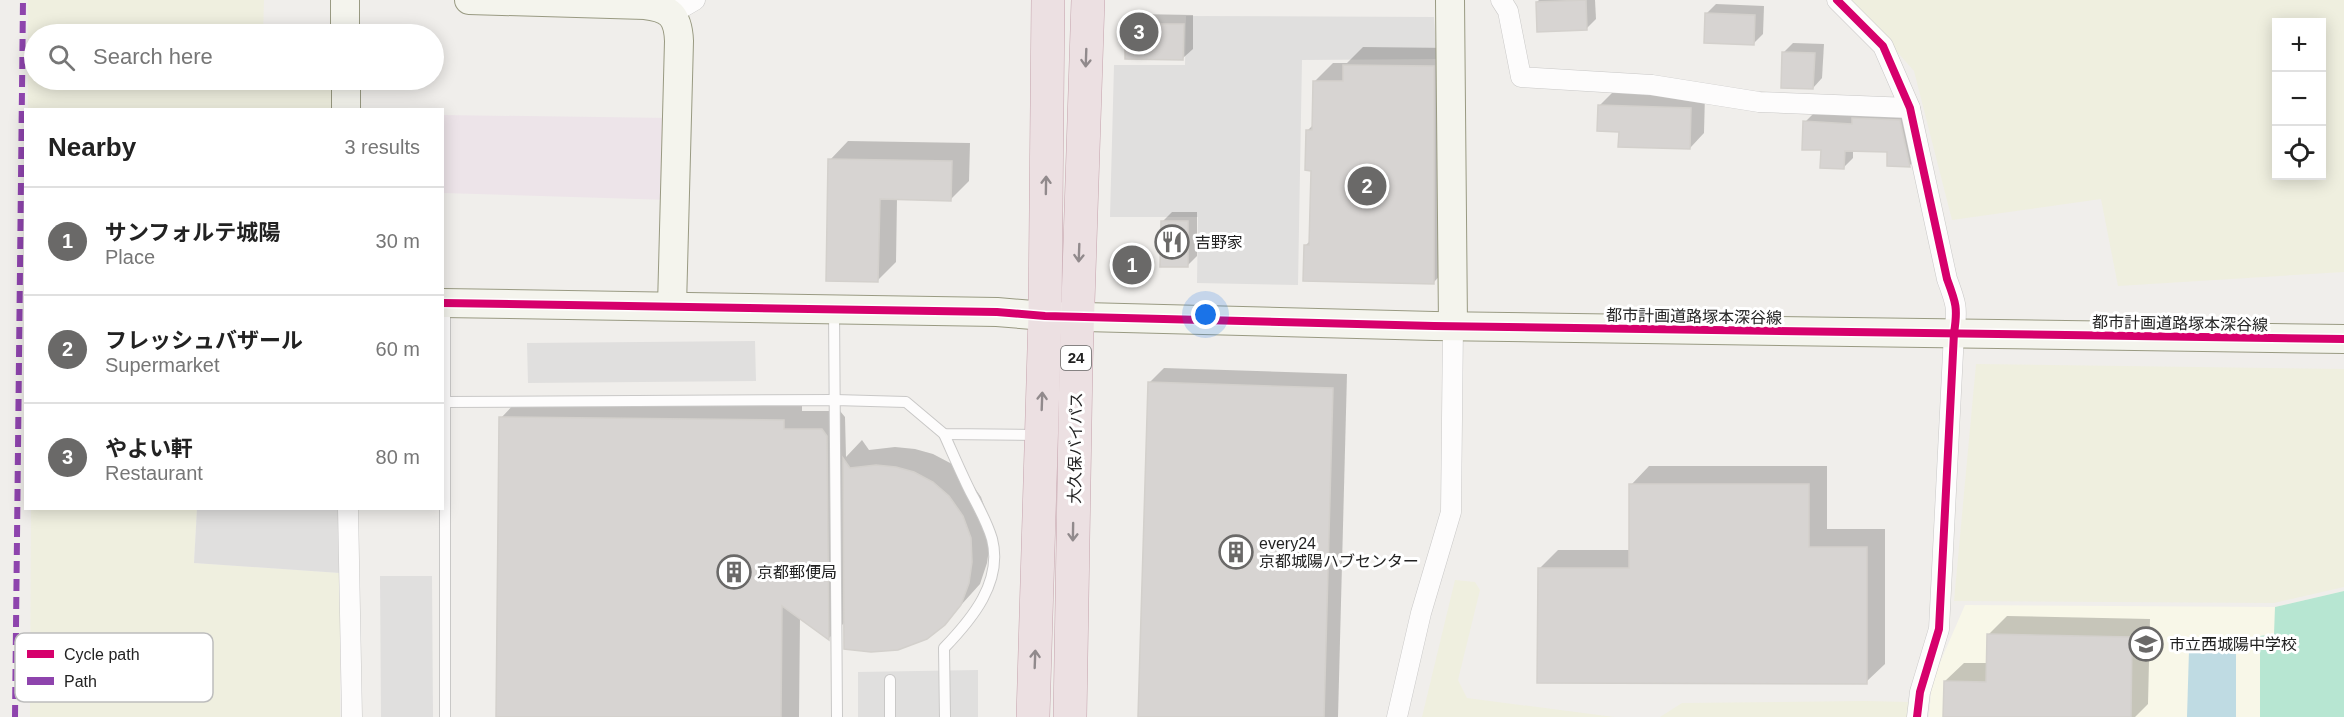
<!DOCTYPE html>
<meta charset="utf-8">
<style>
body{margin:0;font-family:Helvetica,"Noto Sans JP",sans-serif;background:#f6f6f6;color:#222}
.controls{position:absolute;right:18px;top:18px;display:grid;overflow:hidden;border-radius:0px;box-shadow:0 3px 15px #0003}
.controls button{width:54px;height:54px;display:grid;place-items:center;padding:0;border:0;border-bottom:2px solid #e0e0e0;background:#fff;color:#222;font:30px sans-serif}
.you{position:absolute;left:1206px;top:315px;width:21px;height:21px;margin:-15px;border:4px solid #fff;border-radius:50%;background:#1a73e8;box-shadow:0 0 0 9px #1a73e833}
.badge{display:grid;place-items:center;width:39px;height:39px;border-radius:50%;background:#6a6968;color:#fff;font-size:20px;font-weight:700}
.pin{position:absolute;translate:-50% -50%;border:3px solid #fff;box-shadow:0 2px 6px #0006}
.list{margin:0;padding:0;list-style:none}
h2{display:flex;justify-content:space-between;align-items:center;height:78px;margin:0;padding:0 24px;font-size:26px}
h2 small{font-size:20px;font-weight:400;color:#767676}
.list li{display:grid;grid-template-columns:39px 1fr auto;gap:18px;align-items:center;box-sizing:border-box;height:108px;padding:0 24px;border-top:2px solid #e0e0e0}
.list b{display:block;font-size:22px;white-space:nowrap}
.list p{margin:0;font-size:20px;white-space:nowrap;color:#767676}
.list em{font-size:20px;font-style:normal;color:#767676}
.icon{flex:none;width:33px;height:33px;fill:none;stroke:currentColor;stroke-width:2;stroke-linecap:round;stroke-linejoin:round}
.map{position:relative;flex:none;width:2344px;height:717px;overflow:hidden}
.search{position:absolute;background:#fff;box-shadow:0 3px 15px #0003;left:24px;top:24px;width:420px;height:66px;display:flex;align-items:center;gap:15px;box-sizing:border-box;padding:0 21px;border-radius:33px;color:#767676;font-size:22px}
.panel{position:absolute;background:#fff;box-shadow:0 3px 15px #0003;left:24px;top:108px;width:420px;height:402px;border-radius:0px}
.map>svg:first-child{display:block}
.industrial{fill:#ede4e9}
.education{fill:#f8f7e8}
.farmland{fill:#efefdf;fill-rule:evenodd}
.pitch{fill:#b7e6d2}
.parking{fill:#e0dfde}
.water{fill:#bfdbe3}
.shadow{fill:#0003}
.building{fill:#d7d4d2;stroke:#d3d0cc;stroke-width:1.5}
.lines{fill:none;stroke-linecap:round;stroke-linejoin:round}
.lane-casing{stroke:#c9c8c7;stroke-width:12}
.street-casing{stroke:#c9c8c7;stroke-width:21}
.secondary-casing{stroke:#999a82;stroke-width:30}
.highway-casing{stroke:#c5a2ac;stroke-width:34}
.lane{stroke:#fdfcfc;stroke-width:10}
.street{stroke:#fdfcfc;stroke-width:20}
.secondary{stroke:#f4f4ed;stroke-width:28}
.highway{stroke:#ece0e2;stroke-width:33}
.quiet{stroke:#8e44ad;stroke-width:6;stroke-dasharray:12 6;stroke-linecap:butt}
.cycleway-casing{stroke:#fff;stroke-width:11}
.cycleway{stroke:#d6006c;stroke-width:8}
.oneway{stroke:#918a8c}
.labels{text-anchor:middle;stroke-width:6;stroke-linejoin:round;paint-order:stroke}
.shield{fill:#fff;stroke:#646464;stroke-width:1.5}
.shield-label{font-size:15px;font-weight:bold;fill:#222}
.poi-label{font-size:16px;fill:#222;stroke:#fff;text-anchor:start}
.street-label{font-size:16px;fill:#222;stroke:#fff}
.key{fill:#fff;stroke:#bdbdbd;stroke-width:1.5}
.key-label{font-size:16px;fill:#222}
</style>
<div class="map">
<svg width="2344" height="717" viewBox="0 0 2344 717">
<rect width="100%" height="100%" fill="#f0eeeb"/>
<path class="industrial" d="M 443,115 L 671,118 L 670,200 L 443,193 Z"/>
<path class="education" d="M 2344,591 L 2344,717 L 1929,717 L 1932,681 L 1965,605 L 2275,607 Z"/>
<g class="farmland">
<path d="M 28,0 L 264,0 L 263,34 L 34,34 L 34,80 L 339,80 L 339,109 L 28,109 Z"/>
<path d="M 1847,0 L 2344,0 L 2344,272 L 2118,286 L 2101,199 L 1952,220 L 1914,71 L 1857,7 ZM 2276,22 L 2322,22 L 2322,176 L 2276,176 Z"/>
<path d="M 1976,364 L 2344,369 L 2344,587 L 2274,603 L 1954,601 Z"/>
<path d="M 31,509 L 197,509 L 194,563 L 340,573 L 340,717 L 30,717 Z"/>
<path d="M 1455,580 L 1475,582 L 1480,590 L 1458,680 L 1467,698 L 1614,717 L 1422,717 Z"/>
<path d="M 1865,701 L 1910,702 L 1908,717 L 1660,717 L 1682,703 Z"/>
</g>
<path class="pitch" d="M 2344,591 L 2344,717 L 2260,717 L 2260,636 L 2274,634 L 2275,607 Z"/>
<g class="parking">
<path d="M 1186,16 L 1434,17 L 1437,59 L 1302,60 L 1298,285 L 1197,283 L 1198,217 L 1110,217 L 1114,65 L 1185,65 Z"/>
<path d="M 755,341 L 756,381 L 528,383 L 527,343 Z"/>
<path d="M 197,509 L 340,509 L 340,573 L 194,563 Z"/>
<path d="M 380,576 L 432,576 L 433,717 L 381,717 Z"/>
<path d="M 978,670 L 978,717 L 858,717 L 858,672 Z"/>
</g>
<path class="water" d="M 2189,650 L 2236,650 L 2236,717 L 2187,717 Z"/>
<g class="shadow">
<path d="M 1539,0 L 1595,0 L 1596,19 L 1586,29 L 1537,2 Z"/>
<path d="M 1716,4 L 1764,6 L 1763,34 L 1754,43 L 1707,13 Z"/>
<path d="M 1136,14 L 1193,15 L 1193,49 L 1183,58 L 1127,24 Z"/>
<path d="M 1793,43 L 1824,44 L 1822,78 L 1813,88 L 1784,52 Z"/>
<path d="M 1363,47 L 1452,48 L 1452,263 L 1434,282 L 1305,246 L 1311,240 L 1312,169 L 1307,131 L 1314,124 L 1315,81 L 1333,63 L 1347,63 Z"/>
<path d="M 1614,91 L 1705,94 L 1704,133 L 1690,148 L 1621,130 L 1600,105 Z"/>
<path d="M 1910,110 L 1919,156 L 1910,165 L 1889,165 L 1889,151 L 1853,149 L 1853,158 L 1843,168 L 1822,149 L 1805,122 L 1815,112 Z"/>
<path d="M 848,141 L 970,143 L 969,181 L 951,199 L 897,198 L 896,262 L 878,280 L 830,160 Z"/>
<path d="M 1172,212 L 1197,212 L 1197,256 L 1188,265 L 1162,222 Z"/>
<path d="M 1164,368 L 1347,374 L 1338,717 L 1139,717 L 1149,383 Z"/>
<path d="M 519,399 L 802,403 L 802,411 L 840,411 L 845,417 L 846,457 L 862,440 L 869,450 L 895,447 L 915,449 L 933,454 L 952,464 L 967,477 L 981,497 L 989,519 L 990,542 L 987,563 L 980,584 L 944,624 L 846,621 L 829,638 L 800,617 L 799,717 L 498,717 L 501,418 Z"/>
<path d="M 1649,466 L 1827,466 L 1827,529 L 1885,529 L 1885,664 L 1866,682 L 1539,569 L 1558,550 L 1630,550 L 1631,485 Z"/>
<path d="M 2007,616 L 2150,619 L 2148,704 L 2135,717 L 1945,717 L 1945,681 L 1964,663 L 1988,663 L 1989,634 Z"/>
</g>
<g class="building">
<path d="M 1586,0 L 1587,30 L 1537,32 L 1536,2 Z"/>
<path d="M 1705,13 L 1755,15 L 1754,45 L 1704,43 Z"/>
<path d="M 1125,24 L 1184,24 L 1183,60 L 1125,59 Z"/>
<path d="M 1782,52 L 1815,53 L 1813,89 L 1781,88 Z"/>
<path d="M 1343,65 L 1434,66 L 1434,284 L 1303,281 L 1304,245 L 1309,245 L 1311,171 L 1305,170 L 1306,130 L 1312,130 L 1313,81 L 1343,81 Z"/>
<path d="M 1598,105 L 1691,108 L 1690,149 L 1618,147 L 1619,132 L 1597,131 Z"/>
<path d="M 1852,118 L 1900,120 L 1910,167 L 1887,166 L 1887,152 L 1845,151 L 1844,169 L 1820,168 L 1821,150 L 1802,150 L 1803,121 L 1852,124 Z"/>
<path d="M 828,159 L 952,161 L 951,201 L 880,199 L 878,282 L 826,281 Z"/>
<path d="M 1161,221 L 1188,221 L 1188,267 L 1160,267 Z"/>
<path d="M 1148,382 L 1333,388 L 1324,717 L 1138,717 Z"/>
<path d="M 499,417 L 784,420 L 784,429 L 822,429 L 827,436 L 829,640 L 782,606 L 781,717 L 496,717 Z"/>
<path d="M 843,458 L 850,468 L 876,465 L 896,467 L 914,472 L 933,482 L 949,496 L 963,516 L 971,538 L 972,562 L 969,583 L 961,605 L 945,625 L 927,639 L 898,650 L 871,652 L 844,649 Z"/>
<path d="M 1629,484 L 1809,484 L 1809,547 L 1867,547 L 1867,684 L 1537,683 L 1538,568 L 1629,568 Z"/>
<path d="M 1987,634 L 2132,637 L 2131,717 L 1943,717 L 1944,681 L 1986,682 Z"/>
</g>
<g class="lines">
<defs>
<g id="lane">
<path d="M 834,309 L 837,717"/>
<path d="M 445,402 L 835,400 L 906,402 L 944,434 L 1038,435"/>
<path d="M 944,434 C 953,454 961,473 971,493 C 979,508 987,522 992,539 C 1003,582 972,619 944,648 L 945,717"/>
<path d="M 890,680 L 890,717"/>
<path d="M 445,717 L 445,304"/>
</g>
<g id="street">
<path d="M 1501,0 L 1508,11 L 1521,77 L 1652,85 L 1759,102 L 1910,108"/>
<path d="M 1837,0 L 1883,46 L 1910,108 L 1947,279 C 1956,303 1958,308 1954,333 L 1939,629 L 1920,692 L 1917,717"/>
<path d="M 671,14 L 695,0"/>
<path d="M 348,508 L 352,717"/>
<path d="M 1397,717 L 1421,613 L 1451,512 L 1453,326"/>
</g>
<g id="secondary">
<path d="M 345,0 L 345,34"/>
<path d="M 469,0 L 645,5 C 670,8 678,16 679,41 L 672,306"/>
<path d="M 1450,0 L 1453,326"/>
<path d="M 346,80 L 346,110"/>
<path d="M 442,303 L 997,312 L 1045,316 L 1434,326 L 2344,339"/>
</g>
<g id="highway">
<path d="M 1033,717 L 1045,316 L 1048,0"/>
<path d="M 1070,717 L 1076,363 L 1088,0"/>
</g>
</defs>
<use href="#lane" class="lane-casing"/>
<use href="#street" class="street-casing"/>
<use href="#secondary" class="secondary-casing"/>
<use href="#highway" class="highway-casing"/>
<use href="#lane" class="lane"/>
<use href="#street" class="street"/>
<use href="#secondary" class="secondary"/>
<use href="#highway" class="highway"/>
<path class="quiet" d="M 15,717 L 23,0"/>
<defs>
<g id="cycleway">
<path d="M 1837,0 L 1883,46 L 1910,108 L 1947,279 C 1956,303 1958,308 1954,333 L 1939,629 L 1920,692 L 1917,717"/>
<path d="M 442,303 L 997,312 L 1045,316 L 1434,326 L 2344,339"/>
</g>
</defs>
<use href="#cycleway" class="cycleway-casing"/>
<use href="#cycleway" class="cycleway"/>
</g>
<defs><path id="oneway-shaft" d="M-6 0H5M1.5-3L5.5 0L1.5 3" fill="none" stroke-width="1.6" stroke-linecap="round" stroke-linejoin="round" transform="scale(1.5)"/></defs>
<g class="oneway">
<use href="#oneway-shaft" transform="translate(1086 58) rotate(92)"/>
<use href="#oneway-shaft" transform="translate(1046 185) rotate(-89)"/>
<use href="#oneway-shaft" transform="translate(1079 253) rotate(92)"/>
<use href="#oneway-shaft" transform="translate(1042 401) rotate(-88)"/>
<use href="#oneway-shaft" transform="translate(1073 532) rotate(91)"/>
<use href="#oneway-shaft" transform="translate(1035 659) rotate(-88)"/>
</g>
<defs>
<symbol id="restaurant-ring" viewBox="-11 -11 22 22"><circle r="9.5" fill="#fff" stroke="#6a6968" stroke-width="1.5"/><path d="M-5-6h1v4h1v-4h1v4h1v-4h1v5L-1.5 .5V6h-2V.5L-5-1ZM5-6V6H3V1.5H1.5Q1.5-4 5-6Z" fill="#6a6968"/></symbol>
<symbol id="building-ring" viewBox="-11 -11 22 22"><circle r="9.5" fill="#fff" stroke="#6a6968" stroke-width="1.5"/><path d="M-4-6H4V6H1V3H-1V6H-4ZM-2.5-4.3h1.7v1.8h-1.7ZM.8-4.3h1.7v1.8H.8ZM-2.5-1h1.7V.8h-1.7ZM.8-1h1.7V.8H.8Z" fill="#6a6968"/></symbol>
<symbol id="school-ring" viewBox="-11 -11 22 22"><circle r="9.5" fill="#fff" stroke="#6a6968" stroke-width="1.5"/><path d="M0-5L7-2L0 1L-7-2ZM-4 1L0 2.5L4 1V4Q0 6-4 4Z" fill="#6a6968"/></symbol>
</defs>
<g fill-rule="evenodd">
<use href="#restaurant-ring" x="1153" y="223" width="38" height="38"/>
<use href="#building-ring" x="1217" y="533" width="38" height="38"/>
<use href="#building-ring" x="715" y="553" width="38" height="38"/>
<use href="#school-ring" x="2127" y="625" width="38" height="38"/>
</g>
<g class="labels">
<rect class="shield" x="1061" y="346" width="30" height="24" rx="4.5"/>
<g class="shield-label">
<text x="1076" y="363">24</text>
</g>
<g class="poi-label">
<text x="1195" y="248">吉野家</text>
<text x="1259" y="549">every24<tspan x="1259" dy="18">京都城陽ハブセンター</tspan></text>
<text x="757" y="578">京都郵便局</text>
<text x="2169" y="650">市立西城陽中学校</text>
</g>
<g class="street-label">
<text transform="translate(1694 316) rotate(1)" y="6">都市計画道路塚本深谷線</text>
<text transform="translate(2180 323) rotate(1)" y="6">都市計画道路塚本深谷線</text>
<text transform="translate(1075 448) rotate(-89)" y="6">大久保バイパス</text>
</g>
</g>
<rect x="15" y="633" width="198" height="69" rx="9" class="key"/>
<rect x="27" y="650" width="27" height="8" fill="#d6006c"/>
<rect x="27" y="677" width="27" height="8" fill="#8e44ad"/>
<g class="key-label">
<text x="64" y="660">Cycle path</text>
<text x="64" y="687">Path</text>
</g>
</svg>
<div class="controls">
<button>+</button>
<button>−</button>
<button><svg class="icon" aria-label="locate" viewBox="0 0 24 24"><circle cx="12" cy="12" r="6"/><path d="M12 2v4M12 18v4M2 12h4M18 12h4"/></svg></button>
</div>
<div class="you"></div>
<div class="pin badge" style="left:1132px;top:265px">1</div>
<div class="pin badge" style="left:1367px;top:186px">2</div>
<div class="pin badge" style="left:1139px;top:32px">3</div>
<div class="search"><svg class="icon" aria-label="search" viewBox="0 0 24 24"><circle cx="10" cy="10" r="6"/><path d="M15 15l6 6"/></svg>Search here</div>
<section class="panel">
<h2>Nearby<small>3 results</small></h2>
<ul class="list">
<li><span class="badge">1</span><div><b>サンフォルテ城陽</b><p>Place</p></div><em>30 m</em></li>
<li><span class="badge">2</span><div><b>フレッシュバザール</b><p>Supermarket</p></div><em>60 m</em></li>
<li><span class="badge">3</span><div><b>やよい軒</b><p>Restaurant</p></div><em>80 m</em></li>
</ul>
</section>
</div>
